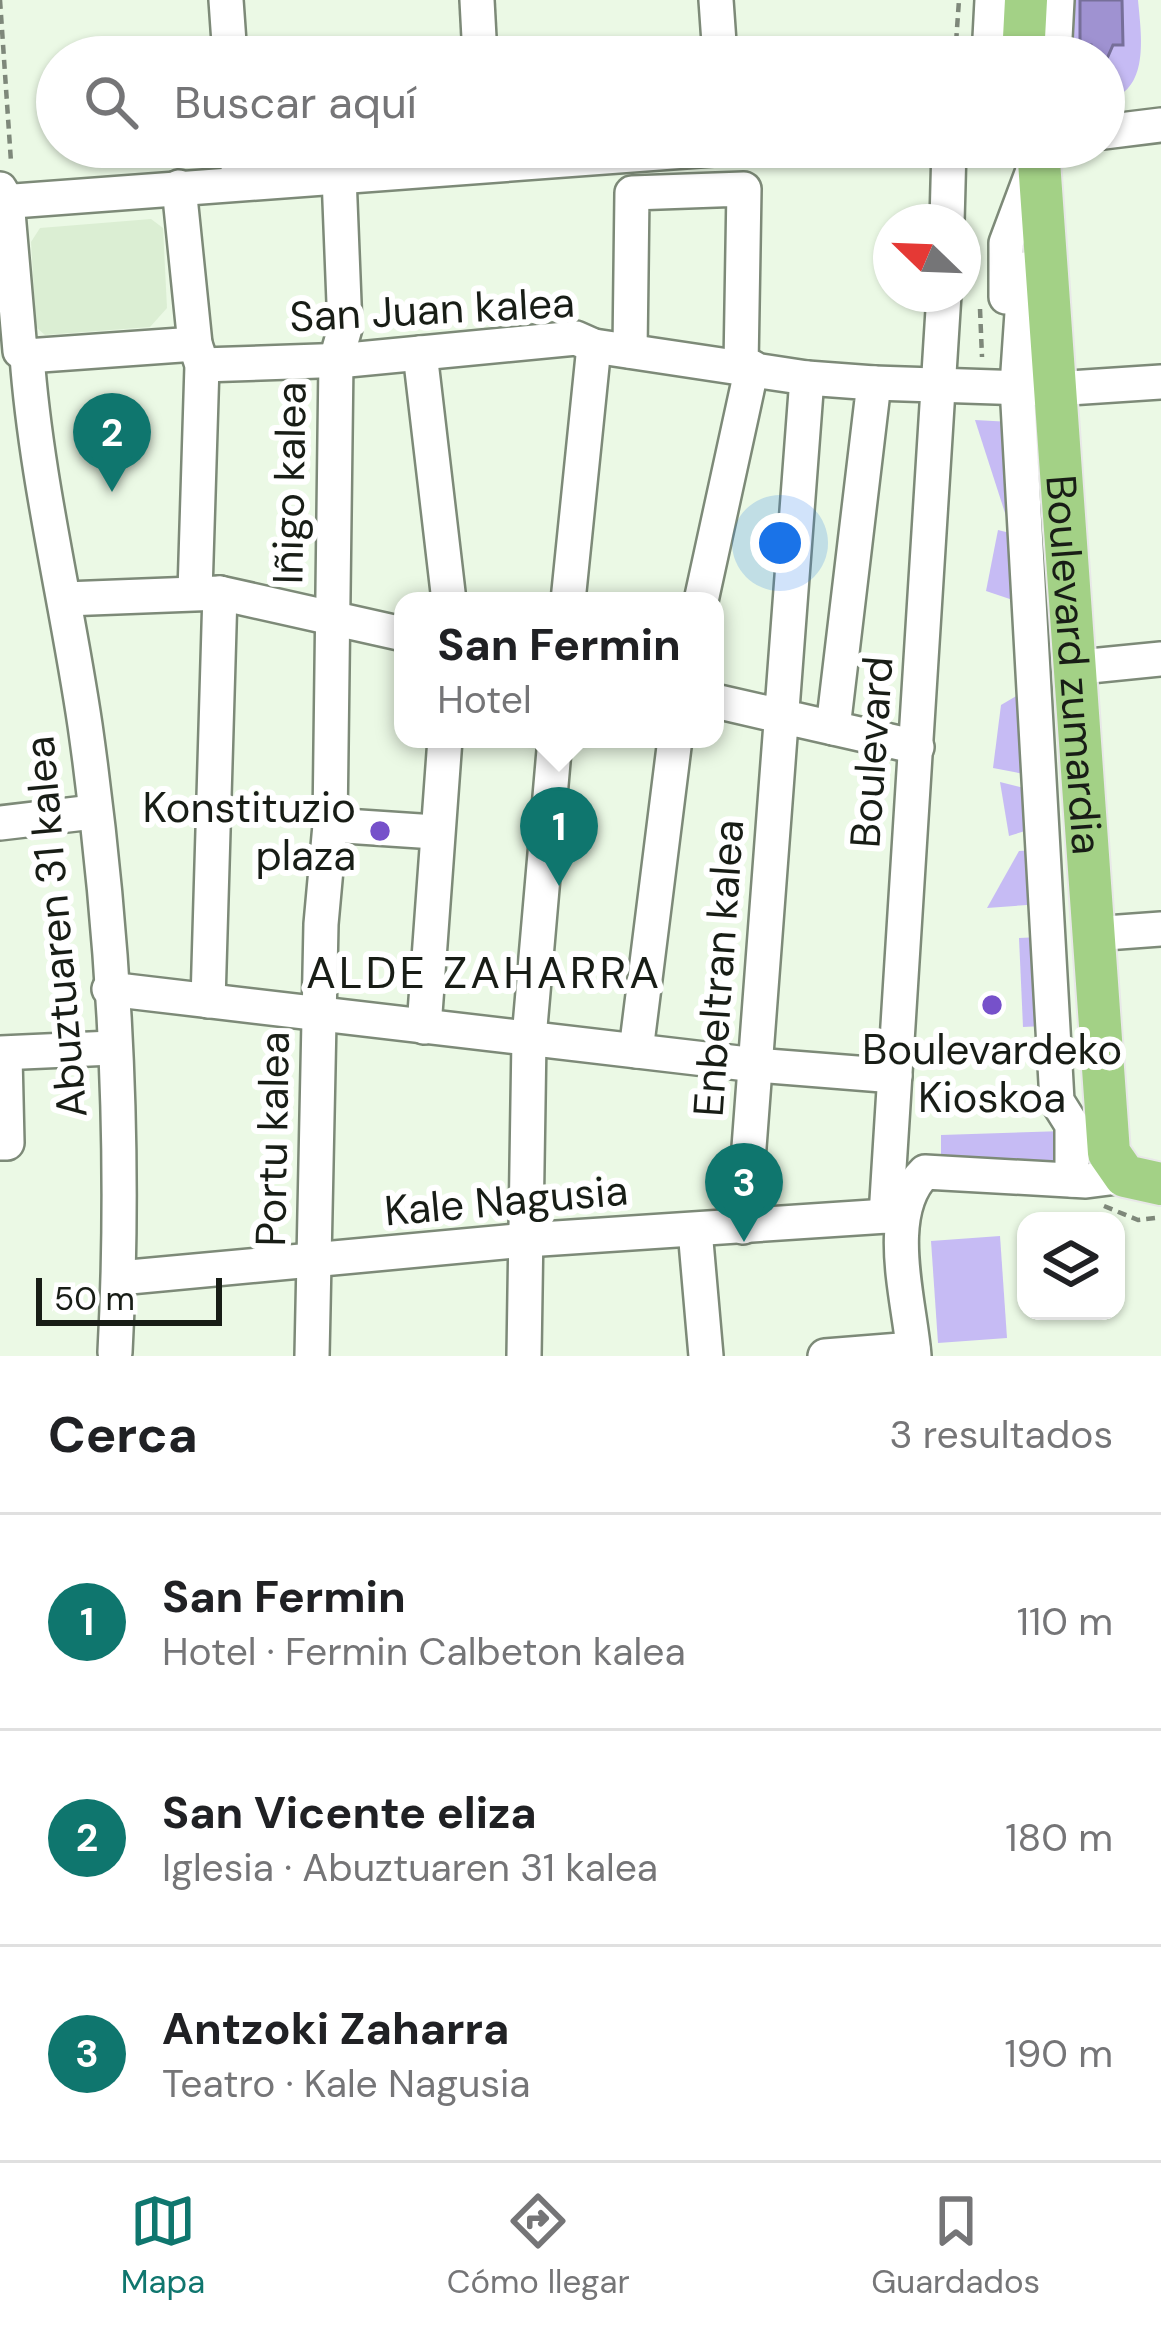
<!DOCTYPE html>
<html lang="es">
<meta charset="utf-8">
<style>
body{margin:0;font-family:"DM Sans",sans-serif;background:#f6f6f6;color:#202124}
.controls{position:absolute;right:36px;bottom:36px;display:grid;overflow:hidden;border-radius:24px;box-shadow:0 3px 9px #0004}
.controls button{width:108px;height:108px;display:grid;place-items:center;padding:0;border:0;border-bottom:3px solid #e0e0e0;background:#fff;color:#202124;font:60px sans-serif}
.compass{position:absolute;left:873px;top:204px;width:108px;height:108px;border-radius:50%;background:#fff;box-shadow:0 3px 9px #0004;rotate:293deg}
.scale{position:absolute;left:36px;bottom:30px;width:186px;box-sizing:border-box;padding-left:12px;border:6px solid #181d16;border-top:0;font-size:33px;line-height:42px;white-space:nowrap;color:#181d16;-webkit-text-stroke:9px #fff;paint-order:stroke}
.you{position:absolute;left:780px;top:543px;width:42px;height:42px;margin:-30px;border:9px solid #fff;border-radius:50%;background:#1a73e8;box-shadow:0 0 0 18px #1a73e833}
.badge{display:grid;place-items:center;width:78px;height:78px;border-radius:50%;background:#0f766e;color:#fff;font-size:39px;font-weight:700}
.pin{position:absolute;translate:-50% -99px;filter:drop-shadow(0 3px 6px #0008)}
.pin::after{content:'';position:absolute;top:63px;width:42px;height:36px;background:inherit;clip-path:polygon(0 0,100% 0,50% 100%)}
.popup{position:absolute;left:394px;top:592px;width:330px;height:156px;box-sizing:border-box;display:grid;place-content:center;border-radius:24px;background:#fff;filter:drop-shadow(0 3px 9px #0005);font-size:39px;white-space:nowrap;color:#757577}
.popup b{font-size:45px;color:#202124}
.popup::after{content:'';position:absolute;left:50%;top:100%;margin-left:-24px;border:24px solid transparent;border-top-color:#fff}
.list{margin:0;padding:0;list-style:none}
h2{display:flex;justify-content:space-between;align-items:center;height:156px;margin:0;padding:0 48px;font-size:51px}
h2 small{font-size:39px;font-weight:400;color:#757577}
.list li{display:grid;grid-template-columns:78px 1fr auto;gap:36px;align-items:center;box-sizing:border-box;height:216px;padding:0 48px;border-top:3px solid #e0e0e0}
.list b{display:block;font-size:45px;white-space:nowrap}
.list p{margin:0;font-size:39px;white-space:nowrap;color:#757577}
.list em{font-size:39px;font-style:normal;color:#757577}
.icon{flex:none;width:66px;height:66px;fill:none;stroke:currentColor;stroke-width:2;stroke-linecap:round;stroke-linejoin:round}
.map{position:relative;flex:none;width:1161px;height:1356px;overflow:hidden}
.search{position:absolute;background:#fff;box-shadow:0 3px 9px #0004;left:36px;right:36px;top:36px;height:132px;display:flex;align-items:center;gap:30px;box-sizing:border-box;padding:0 42px;border-radius:66px;color:#757577;font-size:45px}
.sheet{height:804px;background:#fff}
nav{display:flex;justify-content:space-around;align-items:center;box-sizing:border-box;height:168px;border-top:3px solid #e0e0e0;background:#fff;font-size:33px;color:#757577}
nav a{display:grid;justify-items:center;gap:6px}
nav .on{color:#0f766e}
.map>svg:first-child{display:block}
.built{fill:#dbeed3}
.green{fill:#c6bbf4}
.water{fill:#9f92d1;stroke:#766f99;stroke-width:3}
.lines{fill:none;stroke-linecap:round;stroke-linejoin:round}
.minor-casing{stroke:#7d8a78;stroke-width:38}
.major-casing{stroke:#e8e8e8;stroke-width:46}
.path{stroke:#7e887a;stroke-width:4.5;stroke-dasharray:9 6;stroke-linecap:butt}
.minor{stroke:#fff;stroke-width:33}
.major{stroke:#a3d186;stroke-width:42}
.poi-dot{fill:#7651ca;stroke:#fff;stroke-width:4.5}
.labels{text-anchor:middle;stroke-width:12;stroke-linejoin:round;paint-order:stroke}
.street-label{font-size:42px;fill:#181d16;stroke:#fff}
.poi-label{font-size:42px;fill:#181d16;stroke:#fff;text-anchor:end}
.neighbourhood-label{font-size:45px;letter-spacing:3px;fill:#181d16;stroke:#fff}
</style>
<div class="map">
<svg width="1161" height="1356" viewBox="0 0 1161 1356">
<rect width="100%" height="100%" fill="#ebf9e5"/>
<path class="built" d="M 151,219 L 163,228 L 167,308 L 150,327 L 45,335 L 36,327 L 31,242 L 40,228 Z"/>
<g class="green">
<path d="M 1064,0 L 1138,0 C 1141,35 1151,92 1104,101 L 1104,57 L 1061,57 Z"/>
<path d="M 975,420 L 1011,422 L 1021,522 L 1006,516 Z"/>
<path d="M 998,530 L 1022,536 L 1028,605 L 986,591 Z"/>
<path d="M 1030,688 L 1035,776 L 993,768 L 1001,705 Z"/>
<path d="M 1000,782 L 1036,791 L 1038,827 L 1009,836 Z"/>
<path d="M 1037,850 L 1041,904 L 987,908 L 1019,851 Z"/>
<path d="M 1040,937 L 1044,1026 L 1023,1027 L 1019,938 Z"/>
<path d="M 1064,1131 L 1066,1170 L 941,1157 L 941,1135 Z"/>
<path d="M 1000,1236 L 1007,1338 L 938,1343 L 931,1241 Z"/>
</g>
<path class="water" d="M 1080,0 L 1122,0 L 1123,45 L 1113,45 L 1106,61 L 1093,57 L 1091,45 L 1080,45 Z"/>
<g class="lines">
<defs>
<g id="minor">
<path d="M 226,0 L 230,57"/>
<path d="M 477,0 L 480,57"/>
<path d="M 716,0 L 720,57"/>
<path d="M 989,57 L 992,0"/>
<path d="M 1054,57 L 1057,0"/>
<path d="M 1104,132 L 1161,125"/>
<path d="M 237,147 L 239,183"/>
<path d="M 179,187 L 195,344 L 202,365 L 195,592"/>
<path d="M 0,189 L 7,201 L 20,351 L 27,356 L 195,344"/>
<path d="M 0,202 L 740,147"/>
<path d="M 947,222 L 949,147"/>
<path d="M 1025,269 L 1017,386 L 1057,1101 L 1072,1125 L 1072,1180"/>
<path d="M 1006,297 L 1006,243 L 1034,168"/>
<path d="M 630,351 L 632,193 L 744,189 L 741,366"/>
<path d="M 420,353 L 449,601"/>
<path d="M 27,356 C 36,479 67,602 85,725 C 114,930 126,1145 115,1352"/>
<path d="M 202,365 L 348,360 L 576,338 L 594,346 L 807,378"/>
<path d="M 874,383 L 1054,389 L 1161,382"/>
<path d="M 65,599 L 220,593 L 403,634"/>
<path d="M 568,601 L 594,346"/>
<path d="M 701,601 L 752,367"/>
<path d="M 1090,666 L 1161,659"/>
<path d="M 715,701 L 833,728 L 874,383 L 807,378 L 743,1227"/>
<path d="M 833,728 L 917,747"/>
<path d="M 0,823 L 93,812"/>
<path d="M 330,825 L 435,832"/>
<path d="M 1092,934 L 1161,929"/>
<path d="M 109,989 L 756,1065 L 895,1076"/>
<path d="M 208,1001 L 220,593"/>
<path d="M 424,1027 L 445,739"/>
<path d="M 636,1051 L 675,739"/>
<path d="M 0,1053 L 112,1048"/>
<path d="M 0,1056 L 5,1056 L 7,1143 L 0,1143"/>
<path d="M 886,1216 L 944,294"/>
<path d="M 695,1230 L 706,1356"/>
<path d="M 119,1278 L 526,1240 L 902,1215"/>
<path d="M 312,1356 L 321,924 L 330,825 L 336,360 L 345,328 L 339,176"/>
<path d="M 524,1356 L 529,1038 L 555,739"/>
<path d="M 825,1356 L 913,1349"/>
<path d="M 914,1356 C 910,1302 882,1213 925,1172 L 1086,1181 L 1125,1176"/>
</g>
<g id="major">
<path d="M 1023,57 L 1026,0"/>
<path id="s1" d="M 1038,147 L 1109,1153 L 1125,1176 L 1161,1184"/>
</g>
</defs>
<use href="#minor" class="minor-casing"/>
<use href="#major" class="major-casing"/>
<g class="path">
<path d="M 0,0 L 11,162"/>
<path d="M 955,57 L 959,0"/>
<path d="M 980,309 L 982,357"/>
<path d="M 1104,1206 L 1138,1220 L 1155,1218"/>
</g>
<use href="#minor" class="minor"/>
<use href="#major" class="major"/>
</g>
<g class="poi-dot">
<circle cx="380" cy="831" r="12"/>
<circle cx="992" cy="1005" r="12"/>
</g>
<g class="labels">
<g class="street-label">
<text transform="translate(432 309) rotate(-3)" y="15">San Juan kalea</text>
<text transform="translate(289 483) rotate(-89)" y="15">Iñigo kalea</text>
<text dy="15" stroke="none"><textPath href="#s1" startOffset="519">Boulevard zumardia</textPath></text>
<text transform="translate(871 752) rotate(-86)" y="15">Boulevard</text>
<text transform="translate(55 927) rotate(-95)" y="15">Abuztuaren 31 kalea</text>
<text transform="translate(718 968) rotate(-86)" y="15">Enbeltran kalea</text>
<text transform="translate(272 1139) rotate(-89)" y="15">Portu kalea</text>
<text transform="translate(506 1200) rotate(-5)" y="15">Kale Nagusia</text>
</g>
<g class="poi-label">
<text x="356" y="822">Konstituzio<tspan x="356" dy="48">plaza</tspan></text>
<text x="992" y="1064" text-anchor="middle">Boulevardeko<tspan x="992" dy="48">Kioskoa</tspan></text>
</g>
<g class="neighbourhood-label">
<text x="484" y="988">ALDE ZAHARRA</text>
</g>
</g>
</svg>
<div class="controls">
<button><svg class="icon" aria-label="layers" viewBox="0 0 24 24"><path d="M12 4l9 5-9 5-9-5zM3 14l9 5 9-5"/></svg></button>
</div>
<svg class="compass" viewBox="-18 -18 36 36"><path d="M0-13l5 13h-10z" fill="#e53935"/><path d="M0 13l5-13h-10z" fill="#757577"/></svg>
<div class="scale">50 m</div>
<div class="you"></div>
<div class="pin badge" style="left:559px;top:886px">1</div>
<div class="popup"><b>San Fermin</b>Hotel</div>
<div class="pin badge" style="left:112px;top:492px">2</div>
<div class="pin badge" style="left:744px;top:1242px">3</div>
<div class="search"><svg class="icon" aria-label="search" viewBox="0 0 24 24"><circle cx="10" cy="10" r="6"/><path d="M15 15l6 6"/></svg>Buscar aquí</div>
</div>
<section class="sheet">
<h2>Cerca<small>3 resultados</small></h2>
<ul class="list">
<li><span class="badge">1</span><div><b>San Fermin</b><p>Hotel · Fermin Calbeton kalea</p></div><em>110 m</em></li>
<li><span class="badge">2</span><div><b>San Vicente eliza</b><p>Iglesia · Abuztuaren 31 kalea</p></div><em>180 m</em></li>
<li><span class="badge">3</span><div><b>Antzoki Zaharra</b><p>Teatro · Kale Nagusia</p></div><em>190 m</em></li>
</ul>
</section>
<nav>
<a class="on"><svg class="icon" aria-label="map" viewBox="0 0 24 24"><path d="M3 6l6-2 6 2 6-2v14l-6 2-6-2-6 2zM9 4v14M15 6v14"/></svg>Mapa</a>
<a><svg class="icon" aria-label="directions" viewBox="0 0 24 24"><path d="M12 3l9 9-9 9-9-9zM9 14v-3h6M13 9l2 2-2 2"/></svg>Cómo llegar</a>
<a><svg class="icon" aria-label="saved" viewBox="0 0 24 24"><path d="M7 4h10v16l-5-4-5 4z"/></svg>Guardados</a>
</nav>
